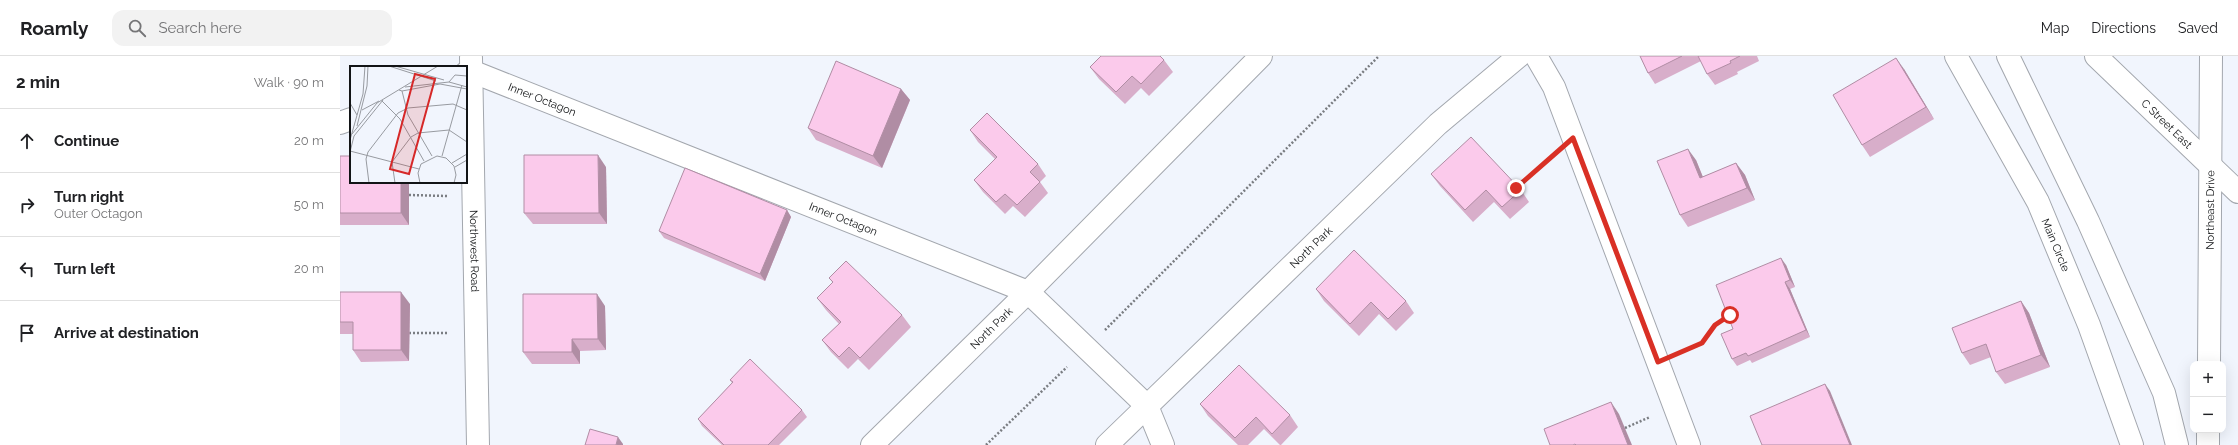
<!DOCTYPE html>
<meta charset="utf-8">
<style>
body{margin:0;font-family:Raleway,sans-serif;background:#f2f2f2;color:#202124}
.controls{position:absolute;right:12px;bottom:12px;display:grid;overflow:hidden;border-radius:8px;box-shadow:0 4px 16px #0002}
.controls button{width:36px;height:36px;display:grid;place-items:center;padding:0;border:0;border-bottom:1px solid #e0e0e0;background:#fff;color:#202124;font:20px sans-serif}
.stop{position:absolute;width:12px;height:12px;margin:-9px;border:3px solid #d93025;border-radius:50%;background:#fff}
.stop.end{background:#d93025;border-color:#fff;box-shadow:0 1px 4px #0008}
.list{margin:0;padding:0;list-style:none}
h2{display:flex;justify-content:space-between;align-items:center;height:52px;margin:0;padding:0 16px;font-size:17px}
h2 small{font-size:13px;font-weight:400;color:#757577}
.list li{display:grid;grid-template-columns:26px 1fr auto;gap:12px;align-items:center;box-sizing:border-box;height:64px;padding:0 16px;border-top:1px solid #e0e0e0}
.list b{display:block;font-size:15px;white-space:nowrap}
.list p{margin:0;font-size:13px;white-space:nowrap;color:#757577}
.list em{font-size:13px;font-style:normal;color:#757577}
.icon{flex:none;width:22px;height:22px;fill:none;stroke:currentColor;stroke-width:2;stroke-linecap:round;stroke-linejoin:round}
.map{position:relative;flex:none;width:1898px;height:389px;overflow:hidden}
header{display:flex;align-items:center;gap:24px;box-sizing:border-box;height:56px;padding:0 20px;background:#fff;border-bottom:1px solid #e0e0e0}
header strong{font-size:19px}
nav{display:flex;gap:22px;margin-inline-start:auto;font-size:14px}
.search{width:280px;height:36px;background:#f2f2f2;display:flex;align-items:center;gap:10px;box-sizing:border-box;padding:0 14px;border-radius:12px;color:#757577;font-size:15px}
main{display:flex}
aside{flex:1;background:#fff}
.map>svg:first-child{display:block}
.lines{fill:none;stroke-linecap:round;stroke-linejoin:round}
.minor-casing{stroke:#a3a7ae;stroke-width:24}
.tertiary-casing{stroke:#a3a7ae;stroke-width:24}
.path{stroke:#7a7d82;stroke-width:2.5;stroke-dasharray:2 2;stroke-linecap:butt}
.minor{stroke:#fff;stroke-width:22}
.tertiary{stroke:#fff;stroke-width:22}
.wall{fill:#d8aeca}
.shaded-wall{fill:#b08da4}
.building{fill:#fbcaeb;stroke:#b08da4}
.route{stroke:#d93025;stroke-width:5}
.labels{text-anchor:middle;stroke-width:3;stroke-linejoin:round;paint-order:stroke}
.street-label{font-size:11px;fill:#121416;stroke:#fff}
.inset-road{fill:none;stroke:#989ba1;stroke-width:1}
.view{fill:#d62828;fill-opacity:0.15;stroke:#d62828;stroke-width:2}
.inset-edge{fill:none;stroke:#121416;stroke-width:2}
</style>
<header>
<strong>Roamly</strong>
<div class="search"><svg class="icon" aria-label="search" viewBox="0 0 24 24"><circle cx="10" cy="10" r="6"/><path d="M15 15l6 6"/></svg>Search here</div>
<nav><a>Map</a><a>Directions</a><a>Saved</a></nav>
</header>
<main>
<aside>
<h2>2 min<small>Walk · 90 m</small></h2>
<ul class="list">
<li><svg class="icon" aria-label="ahead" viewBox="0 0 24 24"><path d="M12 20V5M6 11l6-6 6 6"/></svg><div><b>Continue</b></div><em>20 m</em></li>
<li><svg class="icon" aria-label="right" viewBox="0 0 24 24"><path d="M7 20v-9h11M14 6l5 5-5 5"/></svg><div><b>Turn right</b><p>Outer Octagon</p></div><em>50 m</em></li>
<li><svg class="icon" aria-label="left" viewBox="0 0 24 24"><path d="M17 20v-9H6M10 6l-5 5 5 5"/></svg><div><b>Turn left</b></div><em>20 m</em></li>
<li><svg class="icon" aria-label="arrive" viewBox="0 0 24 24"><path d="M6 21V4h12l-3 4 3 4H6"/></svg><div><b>Arrive at destination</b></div></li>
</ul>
</aside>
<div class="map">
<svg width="1898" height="389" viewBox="0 0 1898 389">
<rect width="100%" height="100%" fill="#f1f5fd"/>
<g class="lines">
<defs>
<g id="minor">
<path d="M 1196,0 L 1214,31 L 1349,389"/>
<path id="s1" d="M 131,2 L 138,389"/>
<path id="s2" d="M 126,17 L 131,15 L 688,236 L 807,350 L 823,389"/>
<path d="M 0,67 L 11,63"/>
<path id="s3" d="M 532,389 L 688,236 L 921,0"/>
<path id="s4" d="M 767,389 L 1098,68 L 1179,0"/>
</g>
<g id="tertiary">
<path id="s5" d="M 1616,0 L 1698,146 L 1749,269 L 1792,389"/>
<path d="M 1668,0 L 1748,165 L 1824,337 L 1837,389"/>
<path id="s6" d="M 1756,0 L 1898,136"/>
<path id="s7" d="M 1869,308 L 1871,0"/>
<path d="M 1868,389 L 1868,374"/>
</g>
</defs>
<use href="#minor" class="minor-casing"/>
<use href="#tertiary" class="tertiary-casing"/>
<g class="path">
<path d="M 1176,132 L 1212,100"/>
<path d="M 69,139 L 107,140"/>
<path d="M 765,274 L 1039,0"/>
<path d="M 69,277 L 109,277"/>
<path d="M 1342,296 L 1362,287 L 1375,269 L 1390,259"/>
<path d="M 1285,372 L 1310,361"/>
<path d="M 646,389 L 727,311"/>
</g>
<use href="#minor" class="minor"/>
<use href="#tertiary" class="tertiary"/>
</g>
<g class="wall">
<path d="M 1300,0 L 1417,0 L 1419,5 L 1397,16 L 1398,18 L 1375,29 L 1367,18 L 1361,5 L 1315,28 L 1308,17 Z"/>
<path d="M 824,4 L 833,16 L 809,40 L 801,32 L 785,48 L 759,23 L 750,11 Z"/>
<path d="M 1564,13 L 1594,63 L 1530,101 L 1522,89 Z"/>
<path d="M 561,33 L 570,44 L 542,112 L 476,84 L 468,72 Z"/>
<path d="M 630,74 L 698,108 L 706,120 L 700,126 L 708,137 L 685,161 L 673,150 L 665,158 L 643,136 L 634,124 L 655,103 L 638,86 Z"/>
<path d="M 0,100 L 11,126 L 69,126 L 69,169 L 0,169 Z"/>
<path d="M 1356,104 L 1363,121 L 1396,107 L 1405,119 L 1415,144 L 1348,171 L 1340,159 Z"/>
<path d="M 266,111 L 267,168 L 193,168 L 184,157 Z"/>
<path d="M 1091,118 L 1181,134 L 1189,146 L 1170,163 L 1154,146 L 1133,166 L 1100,130 Z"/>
<path d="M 447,154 L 451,161 L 425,225 L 324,182 L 319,175 Z"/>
<path d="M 1446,209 L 1455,231 L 1450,233 L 1470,281 L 1412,307 L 1410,304 L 1397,310 L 1392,303 Z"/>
<path d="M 489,222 L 562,259 L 571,271 L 529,314 L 518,303 L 508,313 L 491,296 L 482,284 L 499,268 L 486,254 L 477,242 L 493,227 Z"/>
<path d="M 976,233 L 1066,245 L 1074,257 L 1056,275 L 1039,258 L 1019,280 L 984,245 Z"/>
<path d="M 0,236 L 70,248 L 69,305 L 21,306 L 13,294 L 13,278 L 0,278 Z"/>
<path d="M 1681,245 L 1689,257 L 1710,311 L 1665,328 L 1656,316 L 1651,301 L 1630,309 L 1622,297 Z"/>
<path d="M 265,250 L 266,294 L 240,295 L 240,308 L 192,308 L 183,296 Z"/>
<path d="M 390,324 L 462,354 L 467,361 L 439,389 L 382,389 L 362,370 L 358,363 L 392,327 Z"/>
<path d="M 860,348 L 950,359 L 958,371 L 941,389 L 940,389 L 924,373 L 908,389 L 898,389 L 868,360 Z"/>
</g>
<g class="shaded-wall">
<path d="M 1556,2 L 1564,13 L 1594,63 L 1586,51 Z"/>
<path d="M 561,33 L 570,44 L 542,112 L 533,100 Z"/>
<path d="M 1348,93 L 1356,104 L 1368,134 L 1360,122 Z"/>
<path d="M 258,99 L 266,111 L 267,168 L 259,157 Z"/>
<path d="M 1396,107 L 1405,119 L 1415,144 L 1407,132 Z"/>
<path d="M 61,126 L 69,126 L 69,169 L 61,157 Z"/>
<path d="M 447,154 L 451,161 L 425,225 L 420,218 Z"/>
<path d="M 1441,202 L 1446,209 L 1455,231 L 1450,224 Z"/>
<path d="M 1445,226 L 1450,233 L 1470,281 L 1466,274 Z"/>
<path d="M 61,236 L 70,248 L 69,305 L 61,294 Z"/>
<path d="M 257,238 L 265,250 L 266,294 L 258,283 Z"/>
<path d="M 1681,245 L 1689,257 L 1710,311 L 1701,299 Z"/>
<path d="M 232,283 L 240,295 L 240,308 L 232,296 Z"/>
<path d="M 1485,328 L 1490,335 L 1512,389 L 1510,389 Z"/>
<path d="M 1271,346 L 1279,358 L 1292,389 L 1288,389 Z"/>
<path d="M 278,381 L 283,388 L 283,389 L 276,389 Z"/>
</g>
<g class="building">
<path d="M 761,0 L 820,0 L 824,4 L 801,28 L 792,20 L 776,36 L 750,11 Z"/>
<path d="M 1300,0 L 1342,0 L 1308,17 Z"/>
<path d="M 1358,0 L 1400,0 L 1390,5 L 1391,7 L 1367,18 Z"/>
<path d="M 1556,2 L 1586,51 L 1522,89 L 1493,39 Z"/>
<path d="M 496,5 L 561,33 L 533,100 L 468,72 Z"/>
<path d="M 647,57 L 698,108 L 690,116 L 700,126 L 677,149 L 665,138 L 656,146 L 634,124 L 657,101 L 630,74 Z"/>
<path d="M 1131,81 L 1181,134 L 1162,151 L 1146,134 L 1125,154 L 1091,118 Z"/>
<path d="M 1348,93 L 1360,122 L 1396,107 L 1407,132 L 1340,159 L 1317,105 Z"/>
<path d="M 184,99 L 258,99 L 259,157 L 184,157 Z"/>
<path d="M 0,100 L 11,100 L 11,126 L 61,126 L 61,157 L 0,157 Z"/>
<path d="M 345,112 L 447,154 L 420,218 L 319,175 Z"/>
<path d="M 1014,194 L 1066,245 L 1048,263 L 1031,246 L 1010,268 L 976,233 Z"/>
<path d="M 1441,202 L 1450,224 L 1445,226 L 1466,274 L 1408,300 L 1406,297 L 1392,303 L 1381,278 L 1393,273 L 1376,229 Z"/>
<path d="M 506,205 L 562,259 L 520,302 L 509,291 L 499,301 L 482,284 L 501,266 L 477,242 L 493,226 L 489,222 Z"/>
<path d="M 0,236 L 61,236 L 61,294 L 13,294 L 13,266 L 0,266 Z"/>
<path d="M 183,238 L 257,238 L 258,283 L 232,283 L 232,296 L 183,296 Z"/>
<path d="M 1681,245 L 1701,299 L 1656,316 L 1646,288 L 1622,297 L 1612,272 Z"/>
<path d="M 410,303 L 462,354 L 428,389 L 384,389 L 358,363 L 393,326 L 390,324 Z"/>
<path d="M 899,309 L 950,359 L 932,378 L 916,361 L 895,382 L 860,348 Z"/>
<path d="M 1485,328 L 1510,389 L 1422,389 L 1410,360 Z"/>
<path d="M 1271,346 L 1288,389 L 1236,389 L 1235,388 L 1233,389 L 1210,389 L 1204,373 Z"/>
<path d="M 250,373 L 278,381 L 276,389 L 245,389 Z"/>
</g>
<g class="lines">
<path class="route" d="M 1176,132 L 1233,82 L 1318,306 L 1362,287 L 1375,269 L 1390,259"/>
</g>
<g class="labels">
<g class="street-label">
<text dy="4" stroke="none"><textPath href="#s2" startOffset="82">Inner Octagon</textPath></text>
<text dy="4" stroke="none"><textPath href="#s6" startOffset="98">C Street East</textPath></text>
<text dy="4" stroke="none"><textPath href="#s7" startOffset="154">Northeast Drive</textPath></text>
<text dy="4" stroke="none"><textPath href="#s2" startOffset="406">Inner Octagon</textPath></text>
<text dy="4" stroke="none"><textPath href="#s5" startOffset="214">Main Circle</textPath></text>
<text dy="4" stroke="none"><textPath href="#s4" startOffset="284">North Park</textPath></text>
<text dy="4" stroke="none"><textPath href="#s1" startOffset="193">Northwest Road</textPath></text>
<text dy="4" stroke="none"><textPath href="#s3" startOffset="167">North Park</textPath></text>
</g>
</g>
<g transform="translate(10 10)">
<rect width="117" height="117" fill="#f1f5fd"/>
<path class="inset-road" d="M 39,0 L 86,15M 45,0 L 94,14M 99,16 L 105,9 L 117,10M 55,21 L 99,16 L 117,21M 49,24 L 52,25 L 58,49 L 82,90M 52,25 L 90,18 L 117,23M 32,35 L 50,53 L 74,95M 0,37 L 7,49M 12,44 L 29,35M 7,60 L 17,20 L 18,0M 2,68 L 27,37 L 88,0M 0,74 L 13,28 L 15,0M 0,85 L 69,103M 0,86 L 4,70 L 33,34M 92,90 L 112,19M 102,97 L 117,88M 105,101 L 117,94M 19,117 L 16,93 L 18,86 L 48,47 L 58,42 L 103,38 L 117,44M 45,117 L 42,96 L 61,71 L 68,67 L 99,64 L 117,76M 70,117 L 68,107 L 71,98 L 87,90 L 96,92 L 104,100 L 106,109 L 104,117"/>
<path class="view" d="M 65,8 L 85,13 L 59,108 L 40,103 Z"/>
<rect width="117" height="117" class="inset-edge"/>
</g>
</svg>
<div class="controls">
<button>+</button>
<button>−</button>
</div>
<div class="stop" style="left:1390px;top:259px"></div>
<div class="stop end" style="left:1176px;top:132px"></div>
</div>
</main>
